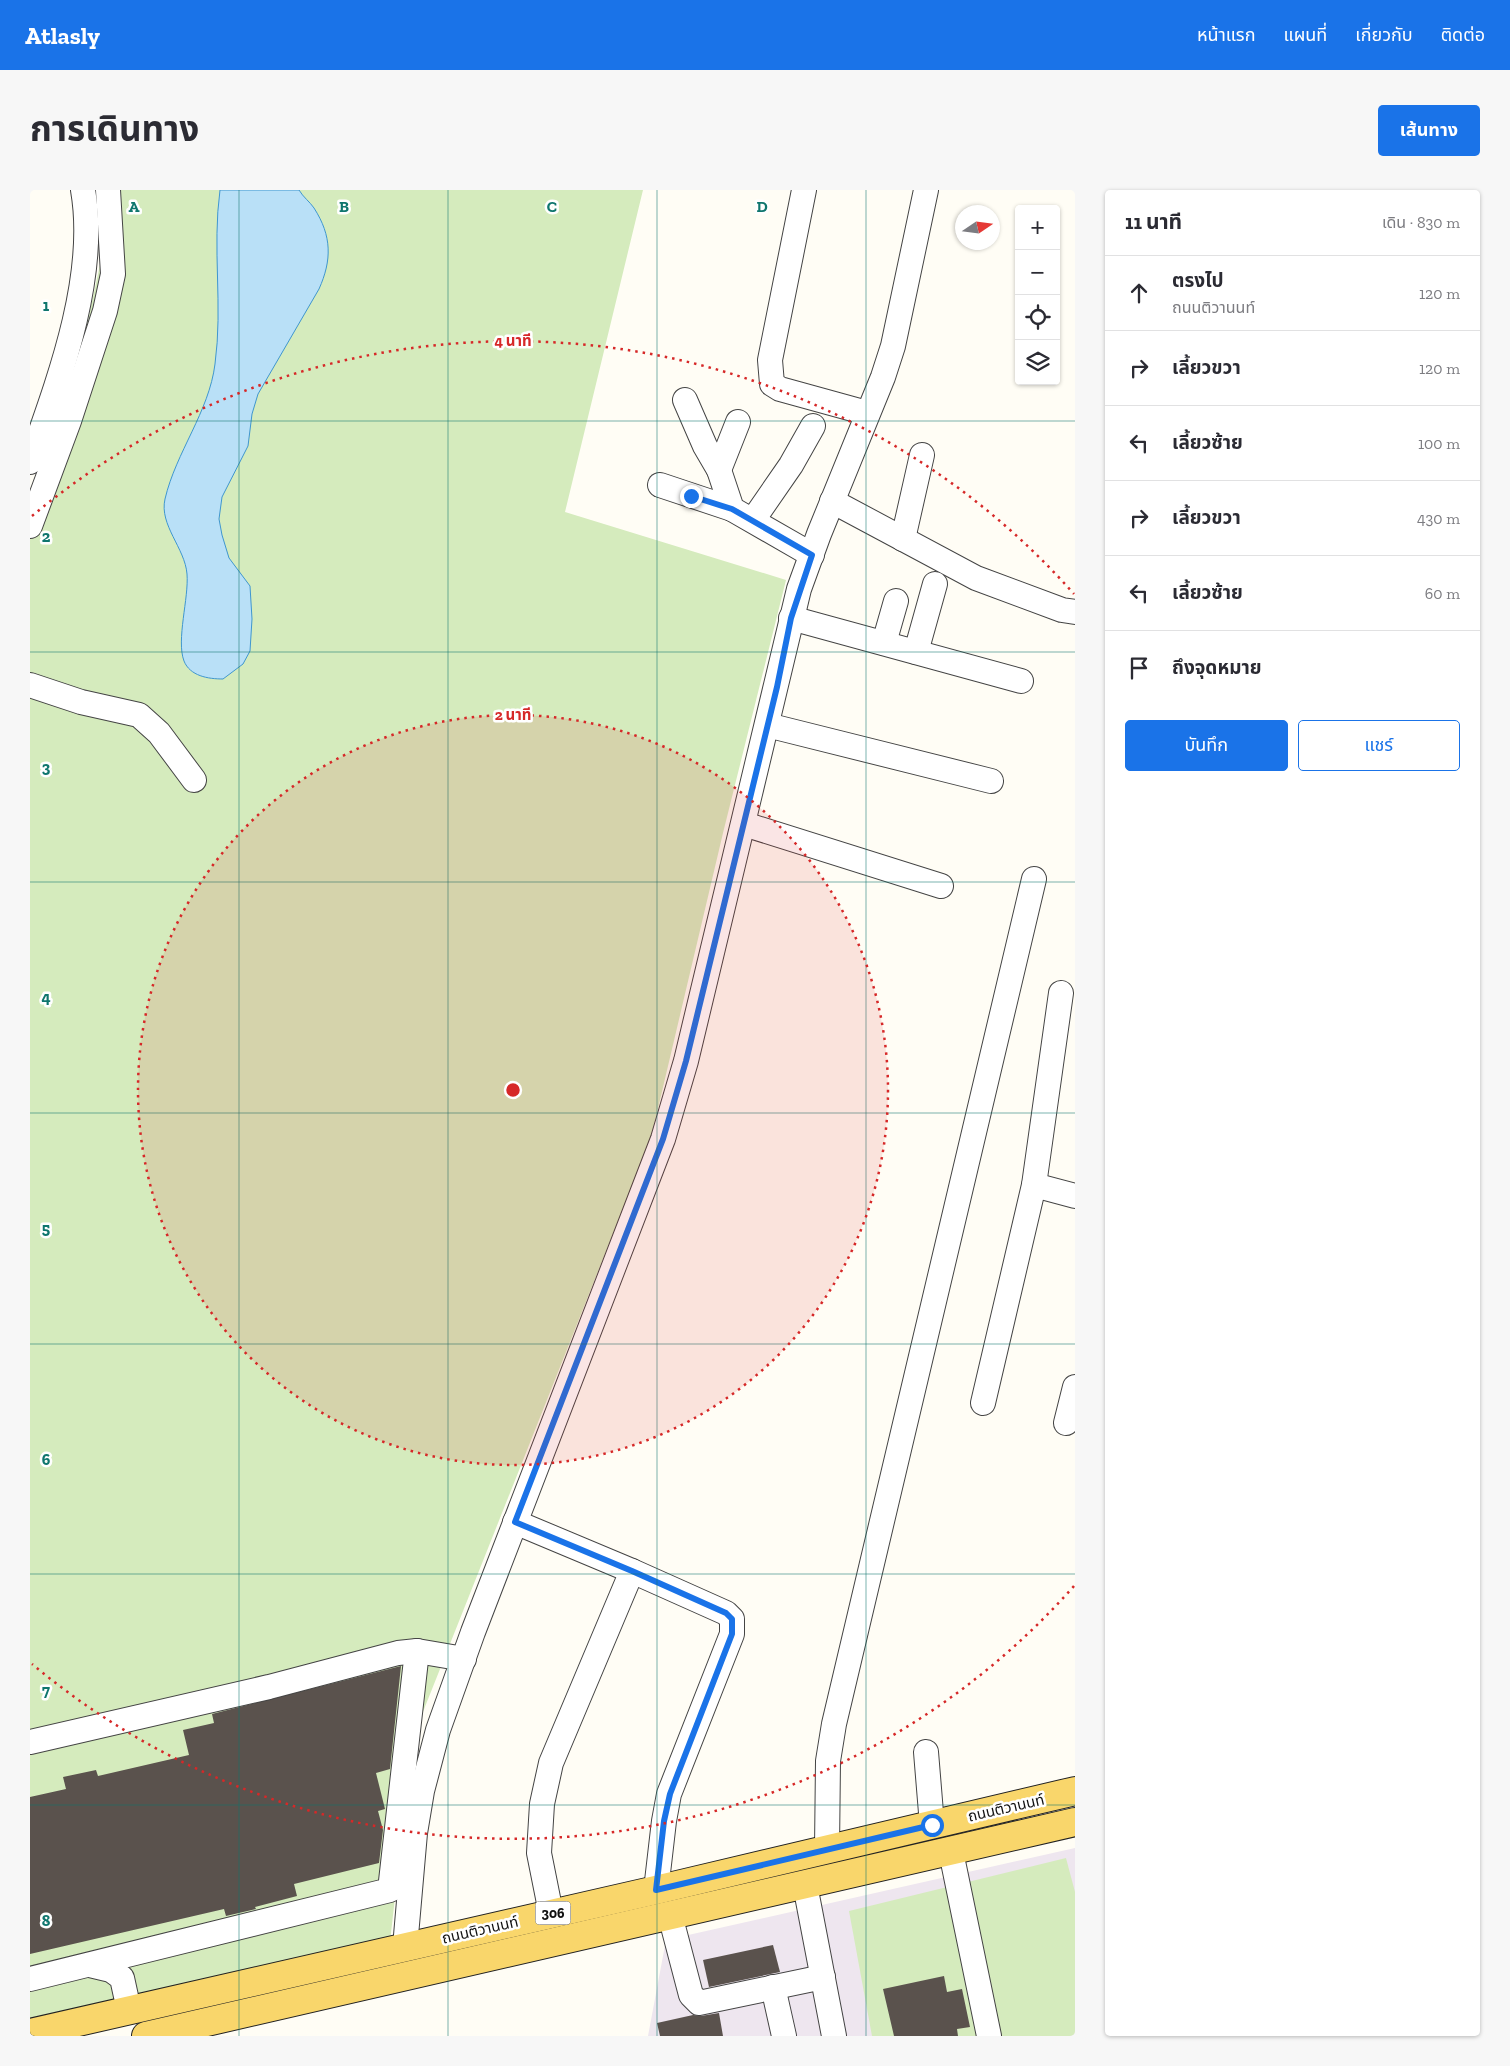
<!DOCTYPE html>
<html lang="th">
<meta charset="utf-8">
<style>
body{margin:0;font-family:"Zilla Slab","Noto Sans Thai",serif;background:#f7f7f7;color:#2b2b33}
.controls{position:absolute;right:15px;top:15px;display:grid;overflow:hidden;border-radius:5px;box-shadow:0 1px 4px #0004}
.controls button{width:45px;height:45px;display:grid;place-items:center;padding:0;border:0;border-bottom:1px solid #e1e1e2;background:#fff;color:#2b2b33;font:25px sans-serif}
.compass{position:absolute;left:925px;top:15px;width:45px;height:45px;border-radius:50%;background:#fff;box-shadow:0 1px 4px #0004;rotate:77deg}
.stop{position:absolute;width:15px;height:15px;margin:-11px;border:4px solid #1a73e8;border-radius:50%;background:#fff}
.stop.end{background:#1a73e8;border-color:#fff;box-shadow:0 1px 5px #0008}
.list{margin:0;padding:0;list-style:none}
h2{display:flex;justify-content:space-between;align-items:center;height:65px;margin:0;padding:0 20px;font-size:21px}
h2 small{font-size:16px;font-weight:400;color:#7c7c81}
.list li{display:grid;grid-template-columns:32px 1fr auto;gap:15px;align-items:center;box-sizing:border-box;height:75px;padding:0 20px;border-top:1px solid #e1e1e2}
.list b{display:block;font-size:19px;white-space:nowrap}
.list p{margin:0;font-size:16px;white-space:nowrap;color:#7c7c81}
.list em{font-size:16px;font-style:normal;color:#7c7c81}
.actions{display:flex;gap:10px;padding:15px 20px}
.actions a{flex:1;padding:11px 0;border:1px solid #1a73e8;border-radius:5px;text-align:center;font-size:18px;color:#1a73e8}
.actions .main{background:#1a73e8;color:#fff}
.icon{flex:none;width:28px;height:28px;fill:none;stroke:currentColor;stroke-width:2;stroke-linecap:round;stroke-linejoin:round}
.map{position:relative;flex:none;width:1045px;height:1846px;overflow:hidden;border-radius:5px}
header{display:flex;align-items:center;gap:30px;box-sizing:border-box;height:70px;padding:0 25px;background:#1a73e8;color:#fff}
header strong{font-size:24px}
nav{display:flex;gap:28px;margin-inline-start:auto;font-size:18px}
.intro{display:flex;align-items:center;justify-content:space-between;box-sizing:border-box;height:120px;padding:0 30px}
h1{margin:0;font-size:35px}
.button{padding:12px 22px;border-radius:5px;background:#1a73e8;color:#fff;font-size:18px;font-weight:700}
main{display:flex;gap:30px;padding:0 30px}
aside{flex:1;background:#fff;border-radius:5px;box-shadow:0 1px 4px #0004}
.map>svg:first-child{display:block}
.industrial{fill:#eee6ef}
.green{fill:#d5ebbd}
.water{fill:#b9e0f7;stroke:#3f96cf}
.building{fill:#5a524d}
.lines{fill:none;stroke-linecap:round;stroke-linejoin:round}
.minor-casing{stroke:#444;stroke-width:26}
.major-casing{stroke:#222;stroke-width:30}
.minor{stroke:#fff;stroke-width:24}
.major{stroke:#f9d66b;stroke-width:28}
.route{stroke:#1a73e8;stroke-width:6}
.grid{fill:none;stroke:#0f766e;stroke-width:1;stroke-opacity:0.55}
.ring{fill:none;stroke:#d62828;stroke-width:2.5;stroke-dasharray:2.5 5}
.labels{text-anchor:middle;stroke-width:5;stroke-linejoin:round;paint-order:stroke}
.shield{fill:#fff;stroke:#585858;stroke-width:1}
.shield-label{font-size:14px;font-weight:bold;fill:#111}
.street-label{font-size:15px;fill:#111;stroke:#fff}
.grid-label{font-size:16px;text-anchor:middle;font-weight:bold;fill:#0f766e;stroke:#fff;stroke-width:5;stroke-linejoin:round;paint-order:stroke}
.centre{fill:#d62828;stroke:#fff;stroke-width:2.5}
.ring-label{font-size:15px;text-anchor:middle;font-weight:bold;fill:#d62828;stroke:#fff;stroke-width:5;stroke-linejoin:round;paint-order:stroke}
</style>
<header>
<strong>Atlasly</strong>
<nav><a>หน้าแรก</a><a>แผนที่</a><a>เกี่ยวกับ</a><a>ติดต่อ</a></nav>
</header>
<div class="intro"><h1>การเดินทาง</h1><a class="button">เส้นทาง</a></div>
<main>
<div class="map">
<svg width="1045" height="1846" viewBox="0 0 1045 1846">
<rect width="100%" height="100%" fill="#fffdf5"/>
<path class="industrial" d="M 1045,1658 L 1045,1846 L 618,1846 L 636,1750 Z"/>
<g class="green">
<path d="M 67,0 L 613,0 L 535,322 L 756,390 L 693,643 L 621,948 L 383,1547 L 360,1752 L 0,1833 L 0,302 L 52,158 L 71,70 Z"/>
<path d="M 1036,1668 L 1045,1702 L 1045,1846 L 842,1846 L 819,1721 Z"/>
</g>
<path class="water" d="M 190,0 L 269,0 C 273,7 280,12 284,18 C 302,46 302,70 289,99 L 228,204 L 222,224 L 218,256 L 192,307 L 189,329 L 192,345 L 199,368 L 220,396 L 222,429 L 220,461 L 213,474 L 193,489 C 178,489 160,486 154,471 C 146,450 159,408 157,384 C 155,358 129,335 135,309 C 146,262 179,222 185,174 C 193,116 182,58 190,0 Z"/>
<g class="building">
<path d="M 371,1476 L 360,1579 L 346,1583 L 355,1619 L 348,1621 L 353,1640 L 349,1673 L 264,1694 L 267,1706 L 225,1717 L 226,1719 L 196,1726 L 194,1719 L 0,1764 L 0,1607 L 36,1599 L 33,1587 L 66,1580 L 68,1586 L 159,1565 L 153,1540 L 184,1533 L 182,1524 Z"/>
<path d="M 743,1755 L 750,1782 L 679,1797 L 673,1770 Z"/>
<path d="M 914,1786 L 917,1802 L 932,1799 L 940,1837 L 927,1839 L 928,1846 L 864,1846 L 853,1799 Z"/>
<path d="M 689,1823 L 693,1846 L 630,1846 L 627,1833 L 663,1825 L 671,1826 Z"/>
</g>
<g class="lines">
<defs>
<g id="minor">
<path d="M 774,0 L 740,170 L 742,194 L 750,199 L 837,223"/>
<path d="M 655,210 L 675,256 L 689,280 L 702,319 L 782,365"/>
<path d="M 0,272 C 29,190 68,87 53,0"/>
<path d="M 689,280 L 708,232"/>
<path d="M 630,295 L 702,319"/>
<path d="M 802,311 L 946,388 L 1032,420 L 1045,422"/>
<path d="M 723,330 L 761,275 L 783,236"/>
<path d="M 0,336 L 39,231 L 75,121 L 83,84 L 78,0"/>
<path d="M 873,349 L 892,265"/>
<path d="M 761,428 L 991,491"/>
<path d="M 854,453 L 866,411"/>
<path d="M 886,462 L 905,394"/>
<path d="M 0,495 L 51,512 L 109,525 L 129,543 L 164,590"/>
<path d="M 737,535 L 961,591"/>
<path d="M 714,634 L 911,696"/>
<path d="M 1004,995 L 1045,1006"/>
<path d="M 953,1213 L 1004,995 L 1031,803"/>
<path d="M 1036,1233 L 1045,1197"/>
<path d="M 485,1332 L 602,1381 L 696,1423 L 702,1429 L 702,1444 L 639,1604 L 634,1631 L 626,1700"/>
<path d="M 0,1552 L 239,1497 L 368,1463 L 387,1461 L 434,1469"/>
<path d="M 896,1562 L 902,1635"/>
<path d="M 797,1659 L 798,1571 L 804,1534 L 1004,689"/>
<path d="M 921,1662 L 959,1846"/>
<path d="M 775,1695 L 804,1846"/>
<path d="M 521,1723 L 509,1663 L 512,1614 L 521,1573 L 602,1381"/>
<path d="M 640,1725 L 661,1805 L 669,1813 L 793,1787"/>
<path d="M 375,1757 L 385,1643 L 392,1601 L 408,1540 L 443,1442 L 633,949 L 656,871 L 769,399 L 789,344 L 853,187 L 863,156 L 896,0"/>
<path d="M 60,1775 L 81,1780 L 92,1788 L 99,1820"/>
<path d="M 0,1789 L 360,1700 L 387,1461"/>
<path d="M 743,1797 L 754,1846"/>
</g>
<g id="major">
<path d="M 0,1843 L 626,1700 L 1045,1601"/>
<path d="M 116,1846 L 1045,1632"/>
</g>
</defs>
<use href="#minor" class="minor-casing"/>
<use href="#major" class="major-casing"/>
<use href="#minor" class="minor"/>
<use href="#major" class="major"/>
</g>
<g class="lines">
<path class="route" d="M 661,306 L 702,319 L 782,365 L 761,428 L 747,497 L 656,871 L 633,949 L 485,1332 L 602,1381 L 696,1423 L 702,1429 L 702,1444 L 640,1604 L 634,1631 L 626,1700 L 902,1635"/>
</g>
<path class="grid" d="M 209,0 L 209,1846M 418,0 L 418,1846M 627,0 L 627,1846M 836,0 L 836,1846M 0,231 L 1045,231M 0,462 L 1045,462M 0,692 L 1045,692M 0,923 L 1045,923M 0,1154 L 1045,1154M 0,1384 L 1045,1384M 0,1615 L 1045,1615"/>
<circle cx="483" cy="900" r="375" fill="#d62828" fill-opacity=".12"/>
<g class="ring">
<circle cx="483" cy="900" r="375"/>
<path d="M1044 1396A749 749 0 0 1 2 1474M2 326A749 749 0 0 1 1044 404"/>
</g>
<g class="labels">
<rect class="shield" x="505.5" y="1711.5" width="35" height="23" rx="4"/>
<g class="shield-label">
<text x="523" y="1728">306</text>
</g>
<g class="street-label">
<text transform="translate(976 1618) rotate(-13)" y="5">ถนนติวานนท์</text>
<text transform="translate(450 1740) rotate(-13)" y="5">ถนนติวานนท์</text>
</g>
</g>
<g class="grid-label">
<text x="104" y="22">A</text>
<text x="314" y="22">B</text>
<text x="522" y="22">C</text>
<text x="732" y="22">D</text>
<text x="16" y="121">1</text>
<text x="16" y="352">2</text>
<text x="16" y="583">3</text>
<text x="16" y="813">4</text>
<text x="16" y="1044">5</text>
<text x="16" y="1275">6</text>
<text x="16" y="1506">7</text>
<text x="16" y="1736">8</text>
</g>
<circle cx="483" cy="900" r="8" class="centre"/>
<g class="ring-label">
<text x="483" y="156">4 นาที</text>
<text x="483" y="530">2 นาที</text>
</g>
</svg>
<div class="controls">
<button>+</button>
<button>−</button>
<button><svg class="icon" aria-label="locate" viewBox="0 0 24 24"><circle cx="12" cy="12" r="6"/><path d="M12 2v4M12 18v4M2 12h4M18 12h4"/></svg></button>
<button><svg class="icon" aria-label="layers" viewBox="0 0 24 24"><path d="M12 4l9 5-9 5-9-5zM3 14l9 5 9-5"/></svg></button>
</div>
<svg class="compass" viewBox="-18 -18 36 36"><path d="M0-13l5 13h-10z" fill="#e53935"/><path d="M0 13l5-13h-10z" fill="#7c7c81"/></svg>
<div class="stop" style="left:902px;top:1635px"></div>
<div class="stop end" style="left:661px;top:306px"></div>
</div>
<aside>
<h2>11 นาที<small>เดิน · 830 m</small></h2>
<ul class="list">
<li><svg class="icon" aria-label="ahead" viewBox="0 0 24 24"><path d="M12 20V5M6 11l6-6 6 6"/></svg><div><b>ตรงไป</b><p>ถนนติวานนท์</p></div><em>120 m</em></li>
<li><svg class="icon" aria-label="right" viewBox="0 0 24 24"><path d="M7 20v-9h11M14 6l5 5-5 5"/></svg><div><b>เลี้ยวขวา</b></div><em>120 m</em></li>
<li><svg class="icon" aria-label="left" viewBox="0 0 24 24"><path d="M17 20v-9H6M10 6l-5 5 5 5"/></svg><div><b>เลี้ยวซ้าย</b></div><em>100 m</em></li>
<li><svg class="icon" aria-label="right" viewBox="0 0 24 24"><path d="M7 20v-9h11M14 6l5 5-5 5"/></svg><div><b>เลี้ยวขวา</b></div><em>430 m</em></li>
<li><svg class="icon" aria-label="left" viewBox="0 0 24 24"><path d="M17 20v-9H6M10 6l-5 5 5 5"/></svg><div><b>เลี้ยวซ้าย</b></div><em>60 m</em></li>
<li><svg class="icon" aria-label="arrive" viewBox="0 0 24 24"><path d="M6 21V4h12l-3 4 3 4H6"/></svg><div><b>ถึงจุดหมาย</b></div></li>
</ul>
<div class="actions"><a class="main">บันทึก</a><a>แชร์</a></div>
</aside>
</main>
